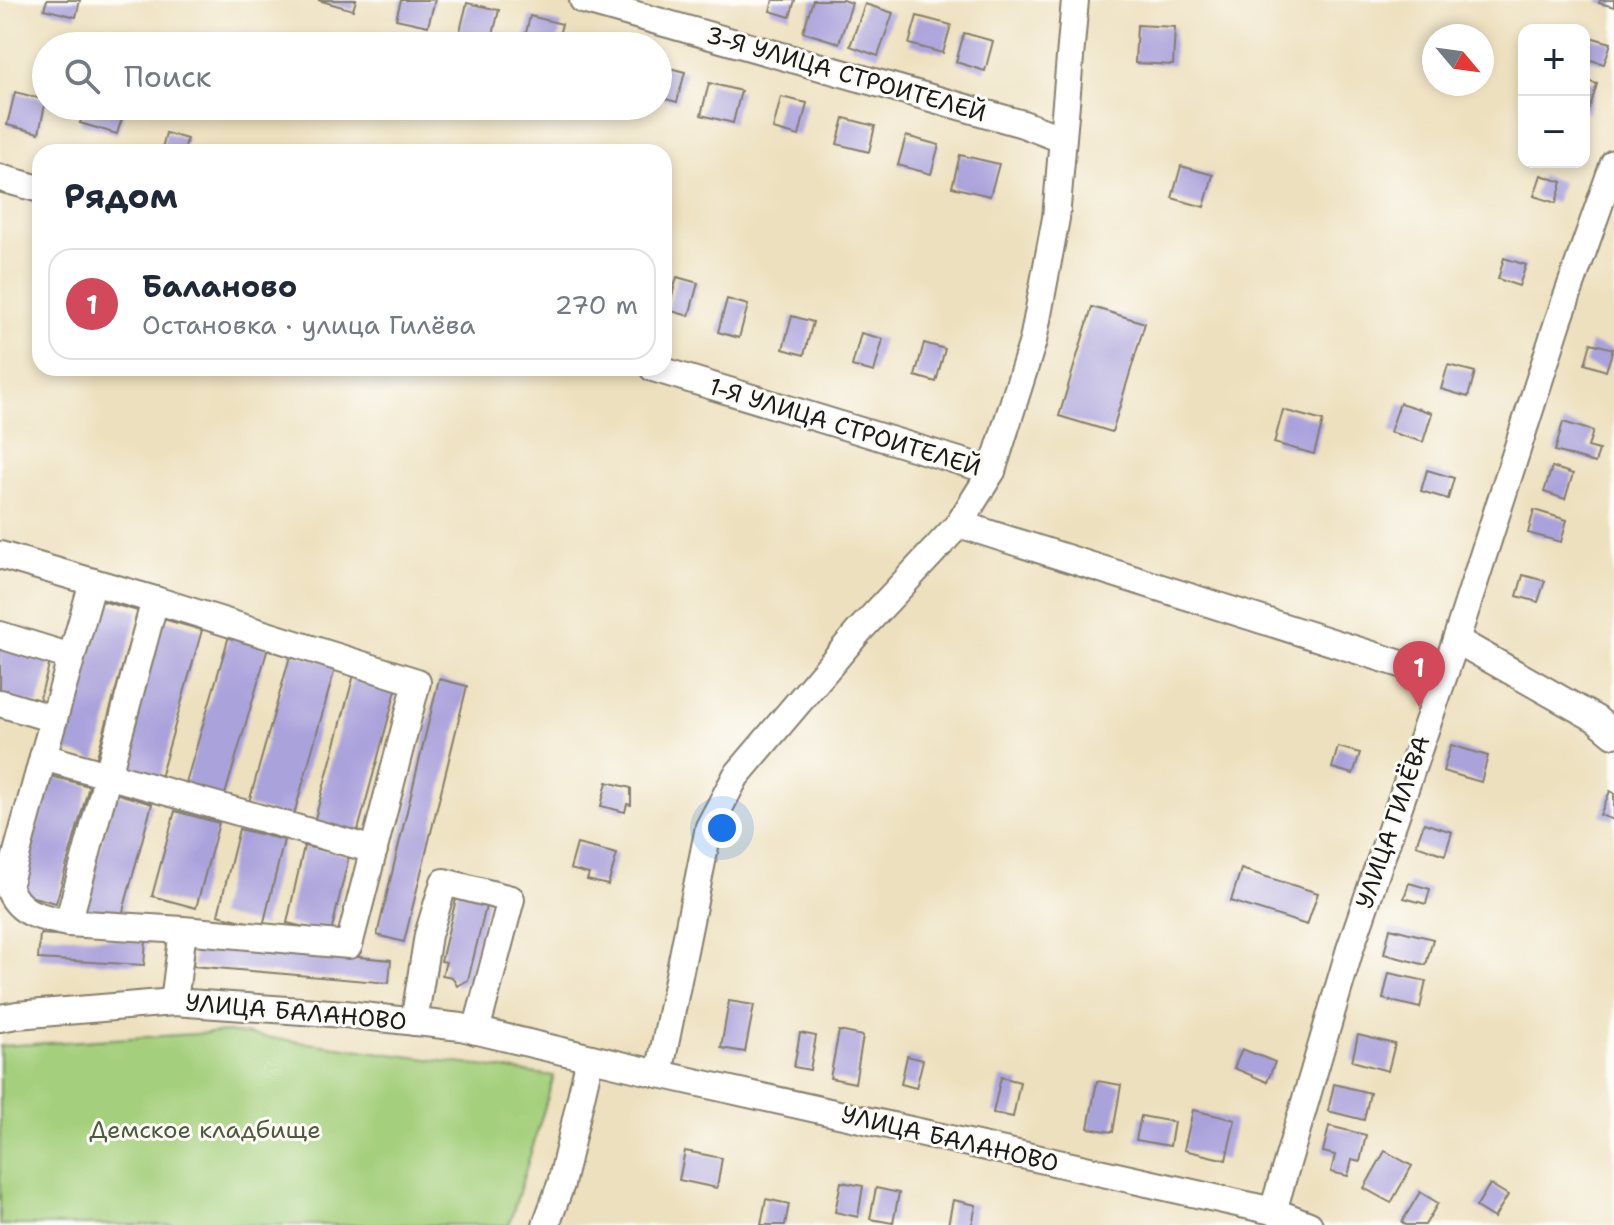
<!DOCTYPE html>
<html lang="ru">
<meta charset="utf-8">
<style>
body{margin:0;font-family:"Shantell Sans",sans-serif;background:#f6f6f7;color:#1f2937}
.controls{position:absolute;right:24px;top:24px;display:grid;overflow:hidden;border-radius:16px;box-shadow:0 4px 12px #0003}
.controls button{width:72px;height:72px;display:grid;place-items:center;padding:0;border:0;border-bottom:2px solid #e0e1e3;background:#fff;color:#1f2937;font:40px sans-serif}
.compass{position:absolute;left:1422px;top:24px;width:72px;height:72px;border-radius:50%;background:#fff;box-shadow:0 4px 12px #0003;rotate:119deg}
.you{position:absolute;left:722px;top:828px;width:28px;height:28px;margin:-20px;border:6px solid #fff;border-radius:50%;background:#1a73e8;box-shadow:0 0 0 12px #1a73e833}
.badge{display:grid;place-items:center;width:52px;height:52px;border-radius:50%;background:#d1495b;color:#fff;font-size:26px;font-weight:700}
.pin{position:absolute;translate:-50% -66px;filter:drop-shadow(0 2px 4px #0008)}
.pin::after{content:'';position:absolute;top:42px;width:28px;height:24px;background:inherit;clip-path:polygon(0 0,100% 0,50% 100%)}
.list{margin:0;padding:0;list-style:none}
h2{display:flex;justify-content:space-between;align-items:center;height:104px;margin:0;padding:0 32px;font-size:34px}
h2 small{font-size:26px;font-weight:400;color:#747a83}
.list li{display:grid;grid-template-columns:52px 1fr auto;gap:24px;align-items:center;box-sizing:border-box;height:112px;margin:0 16px 16px;padding:0 16px;border:2px solid #e0e1e3;border-radius:24px}
.list b{display:block;font-size:30px;white-space:nowrap}
.list p{margin:0;font-size:26px;white-space:nowrap;color:#747a83}
.list em{font-size:26px;font-style:normal;color:#747a83}
.icon{flex:none;width:44px;height:44px;fill:none;stroke:currentColor;stroke-width:2;stroke-linecap:round;stroke-linejoin:round}
.map{position:relative;flex:none;width:1614px;height:1225px;overflow:hidden}
.search{position:absolute;background:#fff;box-shadow:0 4px 12px #0003;left:32px;top:32px;width:640px;height:88px;display:flex;align-items:center;gap:20px;box-sizing:border-box;padding:0 28px;border-radius:44px;color:#747a83;font-size:30px}
.panel{position:absolute;background:#fff;box-shadow:0 4px 12px #0003;left:32px;top:144px;width:640px;height:232px;border-radius:24px}
.map>svg:first-child{display:block}
.green{fill:#a4cf7b;stroke:#60764c;stroke-width:2}
.building{fill:#aaa2db}
.lines{fill:none;stroke-linecap:round;stroke-linejoin:round}
.minor-casing{stroke:#847e6d;stroke-width:30}
.minor{stroke:#fff;stroke-width:26}
.labels{text-anchor:middle;stroke-width:6;stroke-linejoin:round;paint-order:stroke}
.street-label{font-size:24px;fill:#1c1c1c;stroke:#fdfcf7}
.park-label{font-size:24px;fill:#4c5b3d;stroke:#fdfcf7}
</style>
<div class="map">
<svg width="1614" height="1225" viewBox="0 0 1614 1225">
<rect width="100%" height="100%" fill="#fdfcf7"/>
<filter id="ink" filterUnits="userSpaceOnUse"><feTurbulence type="fractalNoise" baseFrequency=".0125" numOctaves="2"/><feDisplacementMap in="SourceGraphic" scale="16" xChannelSelector="R" yChannelSelector="G"/><feConvolveMatrix kernelMatrix="1 2 1 2 8 2 1 2 1" color-interpolation-filters="sRGB"/></filter>
<filter id="wash" filterUnits="userSpaceOnUse"><feTurbulence type="fractalNoise" baseFrequency=".006" numOctaves="4" result="noise"/><feDisplacementMap in="SourceGraphic" scale="32" xChannelSelector="R" yChannelSelector="G"/><feGaussianBlur stdDeviation="1.8" result="paint"/><feColorMatrix in="noise" values="0 0 0 0 0 0 0 0 0 0 0 0 0 0 0 0 0 1.4 0 .05"/><feComposite in="paint" operator="in"/></filter>
<g filter="url(#wash)">
<rect width="100%" height="100%" fill="#ede0be"/>
<path class="green" d="M 227,1032 L 554,1076 L 509,1225 L 0,1225 L 0,1046 Z"/>
<g id="blocks">
<g class="building">
<path d="M 47,0 L 80,0 L 76,17 L 44,9 Z"/>
<path d="M 318,0 L 356,0 L 353,10 Z"/>
<path d="M 401,0 L 435,0 L 428,26 L 396,19 Z"/>
<path d="M 773,0 L 795,0 L 790,17 L 770,11 Z"/>
<path d="M 813,0 L 843,0 L 852,3 L 839,43 L 803,32 Z"/>
<path d="M 1600,0 L 1614,0 L 1614,7 L 1599,3 Z"/>
<path d="M 467,3 L 499,10 L 491,43 L 459,35 Z"/>
<path d="M 865,4 L 893,13 L 878,56 L 850,46 Z"/>
<path d="M 530,16 L 562,24 L 556,46 L 523,46 Z"/>
<path d="M 917,16 L 951,25 L 943,53 L 909,44 Z"/>
<path d="M 1137,25 L 1175,27 L 1173,65 L 1135,63 Z"/>
<path d="M 964,33 L 993,41 L 985,71 L 956,62 Z"/>
<path d="M 1590,37 L 1611,43 L 1604,64 L 1584,58 Z"/>
<path d="M 658,65 L 685,72 L 677,102 L 658,97 Z"/>
<path d="M 1584,80 L 1597,84 L 1588,114 L 1584,112 Z"/>
<path d="M 709,83 L 741,91 L 733,123 L 701,115 Z"/>
<path d="M 15,92 L 46,100 L 39,133 L 7,125 Z"/>
<path d="M 781,97 L 807,103 L 799,136 L 773,129 Z"/>
<path d="M 85,106 L 126,106 L 117,134 L 80,123 Z"/>
<path d="M 844,118 L 875,126 L 869,152 L 837,144 Z"/>
<path d="M 166,133 L 187,139 L 184,152 L 161,152 Z"/>
<path d="M 906,136 L 939,145 L 931,174 L 898,165 Z"/>
<path d="M 960,155 L 999,164 L 990,196 L 952,187 Z"/>
<path d="M 1181,166 L 1213,175 L 1204,207 L 1172,198 Z"/>
<path d="M 1541,175 L 1562,182 L 1556,203 L 1534,196 Z"/>
<path d="M 1504,258 L 1526,265 L 1519,286 L 1498,279 Z"/>
<path d="M 677,277 L 698,283 L 689,316 L 668,310 Z"/>
<path d="M 727,299 L 748,305 L 739,338 L 718,332 Z"/>
<path d="M 1092,307 L 1145,323 L 1112,432 L 1059,416 Z"/>
<path d="M 792,316 L 813,322 L 804,355 L 783,349 Z"/>
<path d="M 861,333 L 883,339 L 874,372 L 852,366 Z"/>
<path d="M 924,343 L 945,349 L 936,382 L 915,376 Z"/>
<path d="M 1591,343 L 1613,349 L 1606,371 L 1585,364 Z"/>
<path d="M 1448,365 L 1475,372 L 1468,397 L 1441,389 Z"/>
<path d="M 1400,403 L 1432,413 L 1423,442 L 1390,432 Z"/>
<path d="M 1283,410 L 1323,421 L 1314,454 L 1274,443 Z"/>
<path d="M 1563,422 L 1593,431 L 1588,447 L 1599,450 L 1595,463 L 1555,451 Z"/>
<path d="M 1552,467 L 1573,474 L 1565,499 L 1544,492 Z"/>
<path d="M 1427,470 L 1454,478 L 1448,499 L 1421,491 Z"/>
<path d="M 1534,510 L 1567,520 L 1561,542 L 1528,533 Z"/>
<path d="M 1523,575 L 1545,581 L 1538,602 L 1517,596 Z"/>
<path d="M 98,600 L 138,611 L 96,760 L 56,748 Z"/>
<path d="M 163,619 L 202,630 L 160,778 L 121,767 Z"/>
<path d="M 229,636 L 268,648 L 224,798 L 185,786 Z"/>
<path d="M 0,647 L 50,662 L 38,705 L 0,694 Z"/>
<path d="M 291,653 L 336,665 L 293,818 L 248,806 Z"/>
<path d="M 355,671 L 398,683 L 357,834 L 314,822 Z"/>
<path d="M 439,679 L 467,686 L 404,942 L 377,935 Z"/>
<path d="M 1451,745 L 1488,756 L 1481,782 L 1443,771 Z"/>
<path d="M 1338,747 L 1360,753 L 1353,774 L 1332,768 Z"/>
<path d="M 51,776 L 89,786 L 56,903 L 18,893 Z"/>
<path d="M 607,782 L 631,788 L 631,805 L 627,804 L 625,812 L 601,806 Z"/>
<path d="M 1610,791 L 1614,793 L 1614,820 L 1600,815 Z"/>
<path d="M 115,793 L 152,804 L 121,919 L 83,909 Z"/>
<path d="M 175,811 L 219,823 L 196,908 L 152,896 Z"/>
<path d="M 1424,823 L 1452,832 L 1445,855 L 1416,845 Z"/>
<path d="M 239,829 L 284,840 L 263,926 L 218,915 Z"/>
<path d="M 577,844 L 617,854 L 608,885 L 587,880 L 589,874 L 570,869 Z"/>
<path d="M 304,846 L 349,856 L 331,933 L 287,923 Z"/>
<path d="M 1241,869 L 1318,893 L 1307,925 L 1231,901 Z"/>
<path d="M 1409,883 L 1430,889 L 1426,904 L 1404,898 Z"/>
<path d="M 459,887 L 489,894 L 468,980 L 457,986 L 452,977 L 442,975 L 446,962 L 441,961 Z"/>
<path d="M 1390,928 L 1433,939 L 1426,965 L 1384,954 Z"/>
<path d="M 40,934 L 146,941 L 144,965 L 38,959 Z"/>
<path d="M 195,942 L 391,960 L 389,983 L 193,966 Z"/>
<path d="M 1389,973 L 1426,981 L 1420,1008 L 1383,999 Z"/>
<path d="M 729,1001 L 754,1005 L 745,1052 L 721,1048 Z"/>
<path d="M 839,1031 L 863,1036 L 855,1083 L 830,1078 Z"/>
<path d="M 800,1033 L 816,1036 L 810,1070 L 794,1067 Z"/>
<path d="M 1358,1035 L 1395,1044 L 1388,1071 L 1352,1061 Z"/>
<path d="M 1242,1049 L 1275,1062 L 1267,1082 L 1234,1068 Z"/>
<path d="M 907,1056 L 923,1060 L 916,1088 L 901,1084 Z"/>
<path d="M 1001,1077 L 1020,1082 L 1013,1117 L 993,1113 Z"/>
<path d="M 1097,1081 L 1121,1085 L 1113,1132 L 1088,1128 Z"/>
<path d="M 1334,1084 L 1370,1093 L 1364,1120 L 1328,1111 Z"/>
<path d="M 1193,1110 L 1235,1120 L 1226,1160 L 1184,1150 Z"/>
<path d="M 1141,1116 L 1174,1122 L 1170,1146 L 1136,1140 Z"/>
<path d="M 1329,1126 L 1366,1135 L 1360,1162 L 1352,1160 L 1348,1176 L 1331,1172 L 1335,1155 L 1323,1152 Z"/>
<path d="M 685,1151 L 722,1158 L 717,1188 L 679,1180 Z"/>
<path d="M 1385,1151 L 1412,1166 L 1391,1203 L 1364,1188 Z"/>
<path d="M 841,1182 L 863,1186 L 858,1217 L 835,1212 Z"/>
<path d="M 1490,1184 L 1508,1195 L 1494,1218 L 1476,1207 Z"/>
<path d="M 876,1188 L 899,1193 L 893,1223 L 870,1219 Z"/>
<path d="M 1420,1192 L 1438,1203 L 1425,1225 L 1406,1225 L 1402,1222 Z"/>
<path d="M 766,1199 L 789,1204 L 785,1225 L 761,1225 Z"/>
<path d="M 953,1200 L 976,1205 L 972,1225 L 948,1225 Z"/>
</g>
</g>
</g>
<g filter="url(#ink)">
<use href="#blocks" fill-opacity="0" stroke="#847e6d" stroke-width="2"/>
<g class="lines">
<defs>
<g id="minor">
<path d="M 583,0 L 1023,124 L 1062,139"/>
<path d="M 0,178 L 40,189"/>
<path d="M 653,368 L 992,471"/>
<path d="M 959,524 L 1442,677"/>
<path d="M 0,555 L 93,582"/>
<path d="M 0,635 L 71,657"/>
<path d="M 1456,640 L 1596,719 L 1614,734"/>
<path d="M 0,703 L 54,719"/>
<path d="M 43,757 L 93,582 L 155,600"/>
<path d="M 68,923 C 41,917 18,915 8,886 L 43,757 L 374,850"/>
<path d="M 174,1002 L 183,930 L 349,945 L 417,682 L 155,600 L 68,923 L 183,930"/>
<path d="M 0,1018 L 17,1015 L 174,1002 L 345,1014 L 461,1027 L 659,1074 L 1273,1211 L 1309,1225"/>
<path d="M 414,1022 L 428,935 L 444,882 L 511,899 L 476,1031"/>
<path d="M 659,1074 L 709,827 L 736,776 L 859,631 L 959,524 L 992,471 L 1033,341 L 1056,218 L 1075,0"/>
<path d="M 1273,1211 L 1350,949 L 1456,640 L 1558,322 L 1614,163"/>
<path d="M 546,1225 L 561,1184 L 590,1058"/>
</g>
</defs>
<use href="#minor" class="minor-casing"/>
<use href="#minor" class="minor"/>
</g>
</g>
<g class="labels">
<g class="street-label">
<text transform="translate(846 74) rotate(16)" y="8">3-Я УЛИЦА СТРОИТЕЛЕЙ</text>
<text transform="translate(845 427) rotate(17)" y="8">1-Я УЛИЦА СТРОИТЕЛЕЙ</text>
<text transform="translate(1393 822) rotate(-71)" y="8">УЛИЦА ГИЛЁВА</text>
<text transform="translate(296 1012) rotate(5)" y="8">УЛИЦА БАЛАНОВО</text>
<text transform="translate(950 1139) rotate(13)" y="8">УЛИЦА БАЛАНОВО</text>
</g>
<g class="park-label">
<text x="205" y="1138">Демское кладбище</text>
</g>
</g>
</svg>
<div class="controls">
<button>+</button>
<button>−</button>
</div>
<svg class="compass" viewBox="-18 -18 36 36"><path d="M0-13l5 13h-10z" fill="#e53935"/><path d="M0 13l5-13h-10z" fill="#747a83"/></svg>
<div class="you"></div>
<div class="pin badge" style="left:1419px;top:707px">1</div>
<div class="search"><svg class="icon" aria-label="search" viewBox="0 0 24 24"><circle cx="10" cy="10" r="6"/><path d="M15 15l6 6"/></svg>Поиск</div>
<section class="panel">
<h2>Рядом<small></small></h2>
<ul class="list">
<li><span class="badge">1</span><div><b>Баланово</b><p>Остановка · улица Гилёва</p></div><em>270 m</em></li>
</ul>
</section>
</div>
